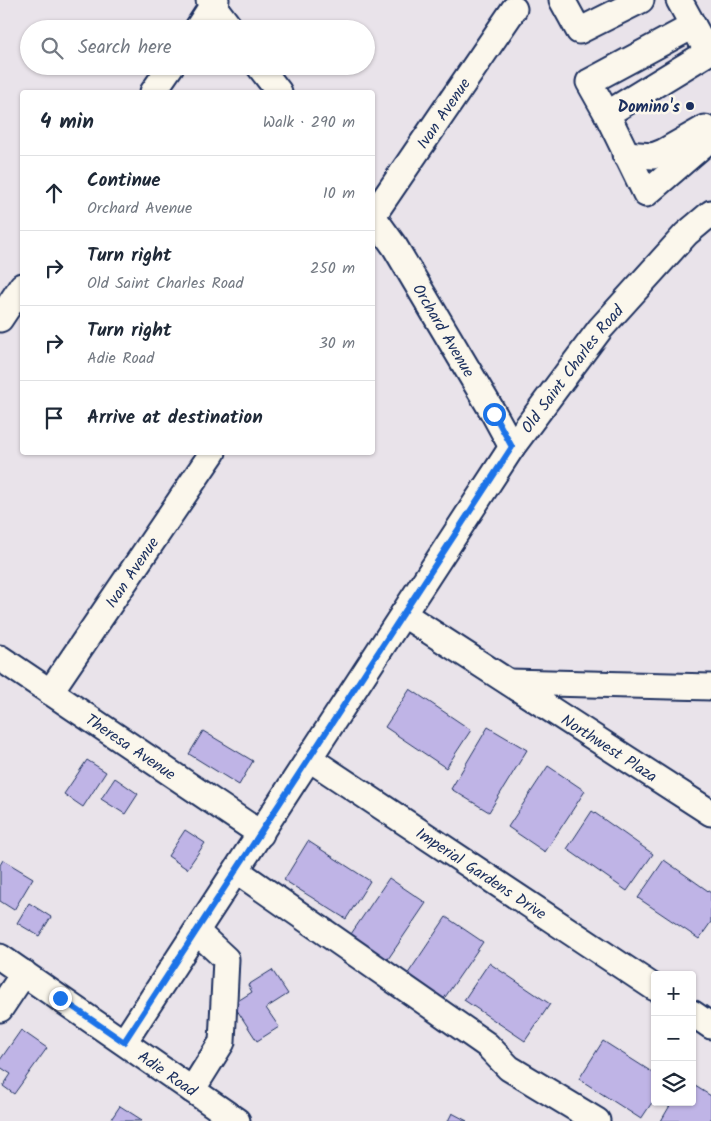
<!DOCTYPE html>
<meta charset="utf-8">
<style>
body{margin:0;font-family:Kalam,sans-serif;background:#f6f6f7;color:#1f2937}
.controls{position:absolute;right:15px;bottom:15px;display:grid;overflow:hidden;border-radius:5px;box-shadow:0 1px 4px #0004}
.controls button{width:45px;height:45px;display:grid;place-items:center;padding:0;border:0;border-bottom:1px solid #e0e1e3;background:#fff;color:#1f2937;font:25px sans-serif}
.stop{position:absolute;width:15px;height:15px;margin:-11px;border:4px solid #1a73e8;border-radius:50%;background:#fff}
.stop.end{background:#1a73e8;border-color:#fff;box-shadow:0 1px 5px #0008}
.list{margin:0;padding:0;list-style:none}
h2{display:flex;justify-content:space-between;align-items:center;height:65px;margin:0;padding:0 20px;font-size:21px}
h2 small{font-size:16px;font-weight:400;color:#747a83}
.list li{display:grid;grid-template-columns:32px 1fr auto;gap:15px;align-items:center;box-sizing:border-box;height:75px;padding:0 20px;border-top:1px solid #e0e1e3}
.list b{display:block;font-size:19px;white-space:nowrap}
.list p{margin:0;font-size:16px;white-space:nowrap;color:#747a83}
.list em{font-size:16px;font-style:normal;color:#747a83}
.icon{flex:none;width:28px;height:28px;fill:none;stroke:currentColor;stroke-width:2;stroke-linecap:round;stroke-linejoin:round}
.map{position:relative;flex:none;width:711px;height:1121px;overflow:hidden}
.search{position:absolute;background:#fff;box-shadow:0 1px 4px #0004;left:20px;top:20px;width:355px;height:55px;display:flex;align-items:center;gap:12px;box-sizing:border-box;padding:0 18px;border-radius:28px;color:#747a83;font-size:19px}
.panel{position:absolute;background:#fff;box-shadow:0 1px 4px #0004;left:20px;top:90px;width:355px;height:365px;border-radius:5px}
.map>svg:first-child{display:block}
.building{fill:#bfb4e6;stroke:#1b2f5e}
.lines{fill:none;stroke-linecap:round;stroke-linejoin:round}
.minor-casing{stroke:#1b2f5e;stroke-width:29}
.minor{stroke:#fbf7ec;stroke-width:25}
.route{stroke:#1a73e8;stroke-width:6}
.poi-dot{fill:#1b2f5e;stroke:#fbf7ec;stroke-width:2}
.labels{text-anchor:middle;stroke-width:5;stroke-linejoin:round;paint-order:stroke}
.poi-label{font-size:16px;font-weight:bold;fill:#1b2f5e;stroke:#fbf7ec;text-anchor:end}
.street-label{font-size:16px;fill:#1b2f5e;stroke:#fbf7ec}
</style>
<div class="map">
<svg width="711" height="1121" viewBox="0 0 711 1121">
<rect width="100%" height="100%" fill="#e9e3ea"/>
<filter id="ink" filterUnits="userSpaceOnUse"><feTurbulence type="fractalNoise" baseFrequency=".02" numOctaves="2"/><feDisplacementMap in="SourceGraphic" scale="10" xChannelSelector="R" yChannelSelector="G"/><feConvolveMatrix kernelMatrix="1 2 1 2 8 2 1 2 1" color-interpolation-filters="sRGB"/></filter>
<g filter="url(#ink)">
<g class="building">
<path d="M 410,689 L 471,730 L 446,768 L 385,727 Z"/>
<path d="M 488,727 L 527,750 L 489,812 L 451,789 Z"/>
<path d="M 203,731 L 253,761 L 239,785 L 189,754 Z"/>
<path d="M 87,760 L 106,772 L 83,807 L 64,794 Z"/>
<path d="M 548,766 L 585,791 L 545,852 L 508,827 Z"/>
<path d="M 115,778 L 138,794 L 125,814 L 101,799 Z"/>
<path d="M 592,811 L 653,854 L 627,891 L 567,849 Z"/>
<path d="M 185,830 L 205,843 L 187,869 L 168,856 Z"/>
<path d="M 308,841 L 370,881 L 346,919 L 284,880 Z"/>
<path d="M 3,860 L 33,878 L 14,910 L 0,901 L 0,865 Z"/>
<path d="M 664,860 L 711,893 L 711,922 L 699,939 L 638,898 Z"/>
<path d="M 389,878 L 426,903 L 384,965 L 347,940 Z"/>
<path d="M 29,903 L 51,917 L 39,936 L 17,923 Z"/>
<path d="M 446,917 L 483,942 L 441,1003 L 405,978 Z"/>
<path d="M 489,963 L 550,1004 L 525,1041 L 464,1000 Z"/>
<path d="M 272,970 L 288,994 L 266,1008 L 279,1027 L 257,1041 L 233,1004 L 252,992 L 248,985 Z"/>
<path d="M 21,1030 L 47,1048 L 14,1094 L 3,1086 L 11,1074 L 0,1067 L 0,1060 Z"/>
<path d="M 603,1041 L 655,1074 L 655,1098 L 641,1119 L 579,1079 Z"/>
<path d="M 692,1084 L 711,1096 L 711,1121 L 661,1121 L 672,1102 L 692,1102 Z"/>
<path d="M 120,1106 L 142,1120 L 141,1121 L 110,1121 Z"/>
<path d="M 452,1113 L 467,1121 L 448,1121 Z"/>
</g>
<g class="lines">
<defs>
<g id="minor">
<path d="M 209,0 L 231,29"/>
<path d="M 562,0 L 579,31 L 641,0"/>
<path d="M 679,0 L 701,40"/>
<path d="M 197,29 L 216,0"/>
<path d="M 707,53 L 607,114 L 646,194 L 711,138"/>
<path d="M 259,66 L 279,92"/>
<path d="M 153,92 L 171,66"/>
<path d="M 607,114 L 589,82 L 693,26"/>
<path d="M 625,154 L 653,156 L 663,152 L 705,128"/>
<path id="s1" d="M 372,215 L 395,247 L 494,414 L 512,447"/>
<path id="s2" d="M 372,217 L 514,9"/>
<path d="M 0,319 L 22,286"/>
<path id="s3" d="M 403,614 L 711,813"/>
<path id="s4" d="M 0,658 L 261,834"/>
<path d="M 509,682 L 711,687"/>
<path id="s5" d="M 50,692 L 213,452"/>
<path id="s6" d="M 310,759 L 655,988"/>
<path d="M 237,871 L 487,1045 L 509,1068 L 597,1121"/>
<path id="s7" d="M 0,957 L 237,1121"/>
<path d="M 0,1009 L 24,973"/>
<path d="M 692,1013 L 711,1026"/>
<path id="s8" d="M 124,1042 L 512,447 L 600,329 L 686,234 L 711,213"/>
<path d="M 192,1090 L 222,1042 L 226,959 L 197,932"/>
</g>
</defs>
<use href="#minor" class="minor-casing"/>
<use href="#minor" class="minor"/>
</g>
</g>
<g class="lines" filter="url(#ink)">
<path class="route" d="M 60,998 L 124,1042 L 512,447 L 494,414"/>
</g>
<circle class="poi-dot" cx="690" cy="106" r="5"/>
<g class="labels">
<g class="poi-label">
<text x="680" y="112">Domino's</text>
</g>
<g class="street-label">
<text dy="6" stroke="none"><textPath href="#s2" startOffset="126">Ivan Avenue</textPath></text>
<text dy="6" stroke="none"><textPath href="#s1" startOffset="136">Orchard Avenue</textPath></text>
<text dy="6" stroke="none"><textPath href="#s8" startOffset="809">Old Saint Charles Road</textPath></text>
<text dy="6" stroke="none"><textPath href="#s5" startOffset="145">Ivan Avenue</textPath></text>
<text dy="6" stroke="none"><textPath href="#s4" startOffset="158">Theresa Avenue</textPath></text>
<text dy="6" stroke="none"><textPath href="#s3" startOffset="246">Northwest Plaza</textPath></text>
<text dy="6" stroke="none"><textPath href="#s6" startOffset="206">Imperial Gardens Drive</textPath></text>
<text dy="6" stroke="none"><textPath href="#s7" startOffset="204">Adie Road</textPath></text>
</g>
</g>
</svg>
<div class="controls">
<button>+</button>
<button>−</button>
<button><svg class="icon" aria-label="layers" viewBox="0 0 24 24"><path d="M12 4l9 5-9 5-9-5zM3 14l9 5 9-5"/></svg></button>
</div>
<div class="stop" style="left:494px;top:414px"></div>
<div class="stop end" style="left:60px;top:998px"></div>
<div class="search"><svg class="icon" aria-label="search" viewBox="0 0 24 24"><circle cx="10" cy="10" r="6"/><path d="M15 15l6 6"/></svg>Search here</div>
<section class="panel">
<h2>4 min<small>Walk · 290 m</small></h2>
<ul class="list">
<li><svg class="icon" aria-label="ahead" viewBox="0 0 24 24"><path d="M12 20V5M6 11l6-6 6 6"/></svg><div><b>Continue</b><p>Orchard Avenue</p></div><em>10 m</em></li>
<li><svg class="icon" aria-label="right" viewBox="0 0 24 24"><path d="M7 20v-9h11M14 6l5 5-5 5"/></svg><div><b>Turn right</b><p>Old Saint Charles Road</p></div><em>250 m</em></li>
<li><svg class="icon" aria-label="right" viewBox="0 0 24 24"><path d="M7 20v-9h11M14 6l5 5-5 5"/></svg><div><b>Turn right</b><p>Adie Road</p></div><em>30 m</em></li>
<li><svg class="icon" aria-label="arrive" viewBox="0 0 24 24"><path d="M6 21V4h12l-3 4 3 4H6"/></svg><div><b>Arrive at destination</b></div></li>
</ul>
</section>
</div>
